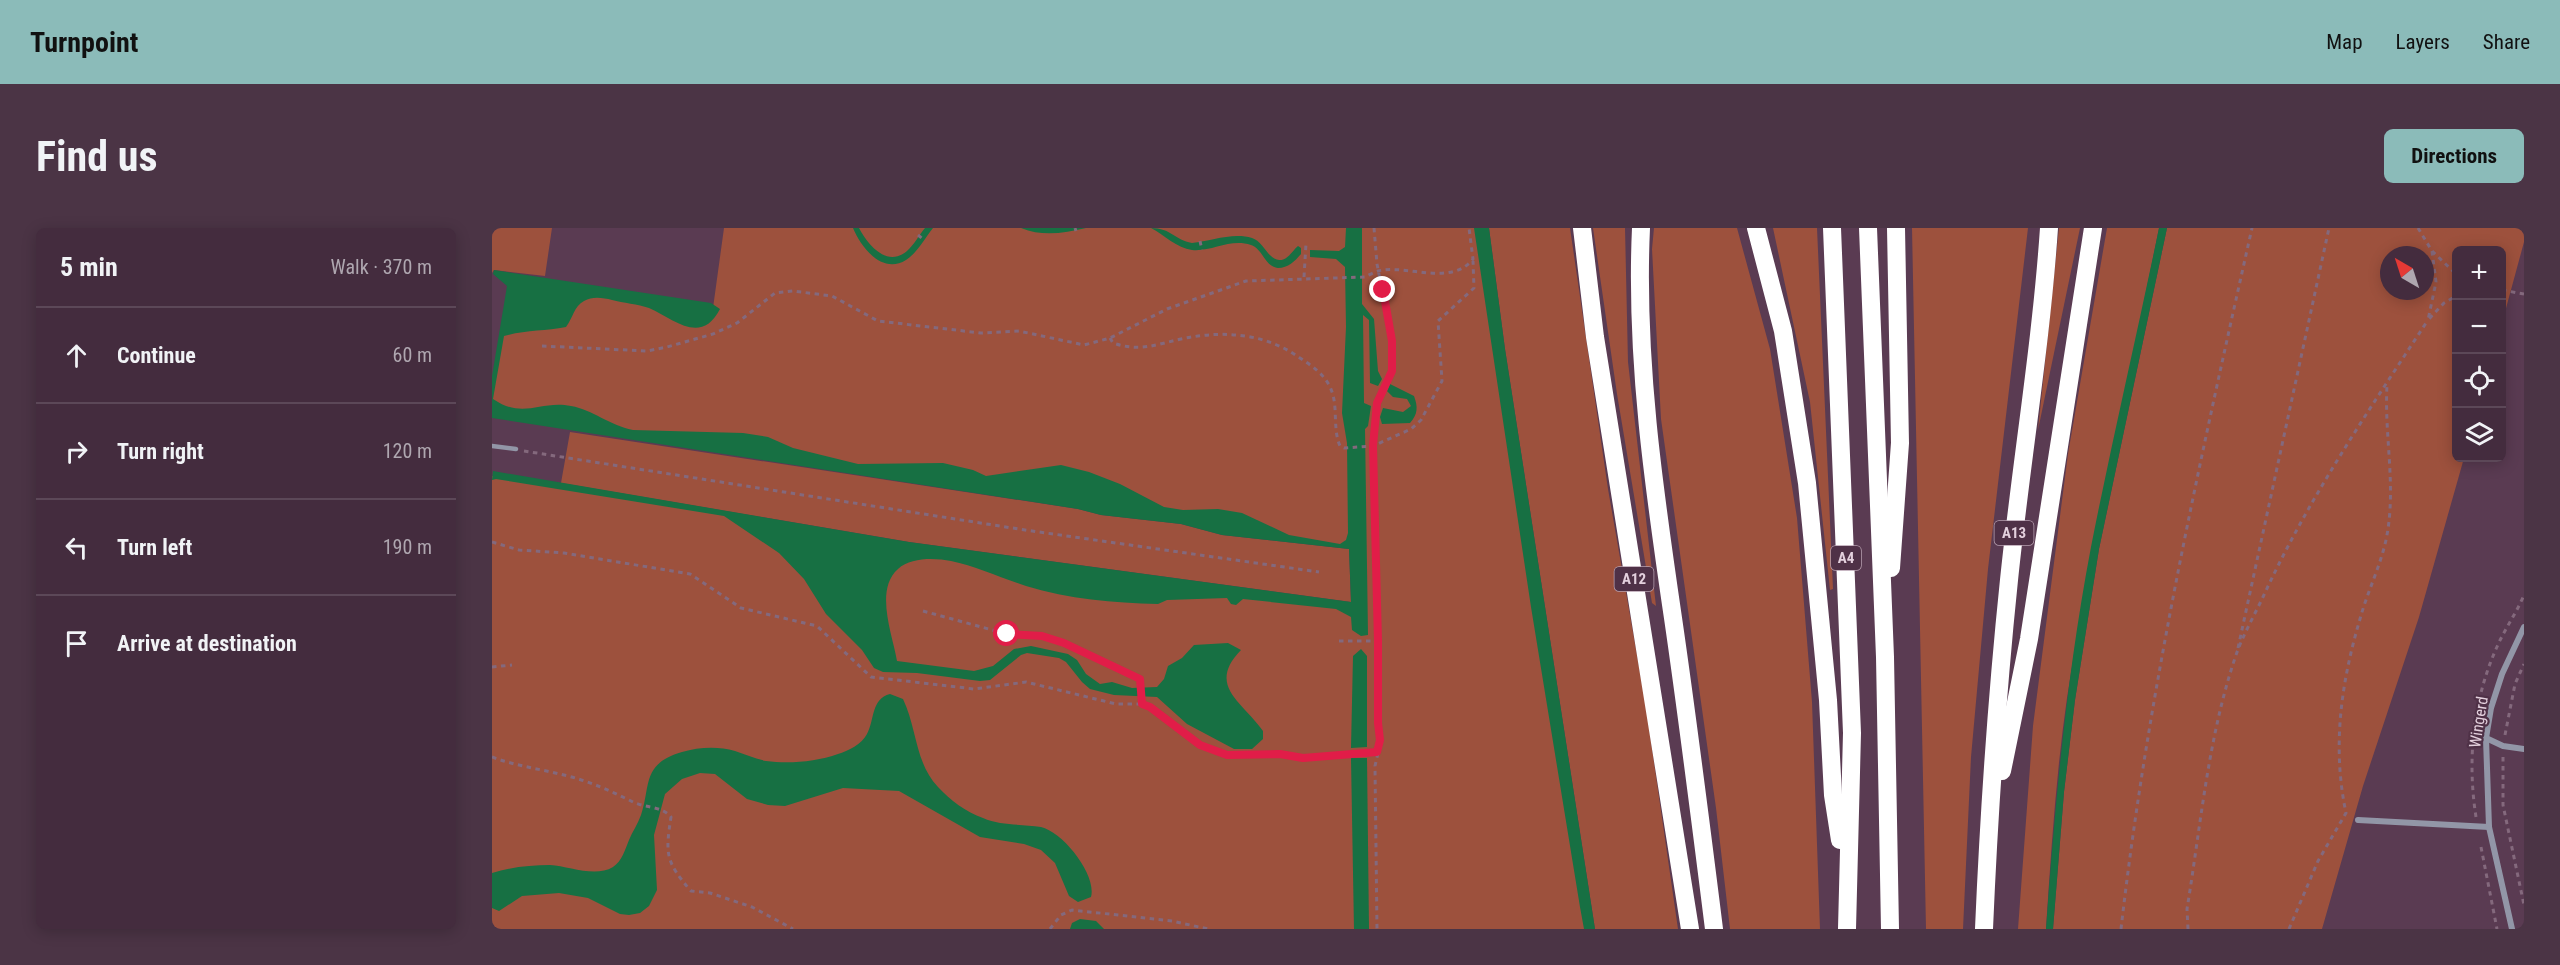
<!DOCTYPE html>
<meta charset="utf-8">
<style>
body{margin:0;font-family:"Roboto Condensed",sans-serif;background:#4b3445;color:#f1f3f6}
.controls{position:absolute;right:18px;top:18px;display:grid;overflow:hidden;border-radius:9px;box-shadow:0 3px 15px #0003}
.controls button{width:54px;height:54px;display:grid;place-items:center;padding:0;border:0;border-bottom:2px solid #5c4858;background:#442c3e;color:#f1f3f6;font:30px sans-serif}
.compass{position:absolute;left:1888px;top:18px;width:54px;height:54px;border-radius:50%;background:#442c3e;box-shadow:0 3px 15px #0003;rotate:321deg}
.stop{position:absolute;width:18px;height:18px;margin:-14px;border:4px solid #e11d48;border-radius:50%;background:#fff}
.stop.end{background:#e11d48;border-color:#fff;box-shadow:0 2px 6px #0008}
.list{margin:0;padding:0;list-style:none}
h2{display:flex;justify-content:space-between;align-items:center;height:78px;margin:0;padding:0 24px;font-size:26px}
h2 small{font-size:20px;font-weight:400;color:#afa7b0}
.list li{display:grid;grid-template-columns:39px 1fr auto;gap:18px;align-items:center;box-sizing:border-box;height:96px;padding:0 24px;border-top:2px solid #5c4858}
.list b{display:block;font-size:22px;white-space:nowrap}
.list em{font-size:20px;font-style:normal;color:#afa7b0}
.icon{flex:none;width:33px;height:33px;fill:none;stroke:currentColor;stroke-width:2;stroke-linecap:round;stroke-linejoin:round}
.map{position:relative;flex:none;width:2032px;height:701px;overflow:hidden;border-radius:9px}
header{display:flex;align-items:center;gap:36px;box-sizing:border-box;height:84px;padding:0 30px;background:#8bbbb9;color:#111}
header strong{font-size:28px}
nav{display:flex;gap:33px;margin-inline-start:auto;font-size:21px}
.intro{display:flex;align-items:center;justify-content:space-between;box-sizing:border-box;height:144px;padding:0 36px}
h1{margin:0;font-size:42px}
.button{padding:15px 27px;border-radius:9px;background:#8bbbb9;color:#111;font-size:21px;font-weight:700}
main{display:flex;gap:36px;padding:0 36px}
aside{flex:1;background:#442c3e;border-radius:9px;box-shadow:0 3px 15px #0003}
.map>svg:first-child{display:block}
.green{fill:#9d513d;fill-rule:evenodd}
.water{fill:#177043}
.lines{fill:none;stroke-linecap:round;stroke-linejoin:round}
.path{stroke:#84697d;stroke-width:3;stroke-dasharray:4.5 4.5;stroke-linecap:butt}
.lane{stroke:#9296a7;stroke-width:4.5}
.street{stroke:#9296a7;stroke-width:6}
.highway{stroke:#fff;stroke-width:18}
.route{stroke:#e11d48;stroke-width:8}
.labels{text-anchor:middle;stroke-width:4.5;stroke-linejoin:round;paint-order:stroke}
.shield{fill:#4f3147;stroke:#b7a0b0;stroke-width:1.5}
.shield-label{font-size:15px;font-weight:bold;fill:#e3d0dd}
.street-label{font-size:16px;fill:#e3d0dd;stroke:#4f3147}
</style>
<header>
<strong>Turnpoint</strong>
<nav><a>Map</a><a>Layers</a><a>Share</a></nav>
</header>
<div class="intro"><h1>Find us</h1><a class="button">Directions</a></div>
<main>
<aside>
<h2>5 min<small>Walk · 370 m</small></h2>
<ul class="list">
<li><svg class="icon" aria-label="ahead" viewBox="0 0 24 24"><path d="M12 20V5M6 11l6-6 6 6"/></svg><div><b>Continue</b></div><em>60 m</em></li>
<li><svg class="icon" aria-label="right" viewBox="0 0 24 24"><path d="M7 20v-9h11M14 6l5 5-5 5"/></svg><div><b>Turn right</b></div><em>120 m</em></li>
<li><svg class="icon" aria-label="left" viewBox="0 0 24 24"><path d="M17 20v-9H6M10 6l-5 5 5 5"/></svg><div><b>Turn left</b></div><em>190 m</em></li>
<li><svg class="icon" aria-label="arrive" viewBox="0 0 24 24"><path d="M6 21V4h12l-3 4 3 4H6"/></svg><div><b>Arrive at destination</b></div></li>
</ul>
</aside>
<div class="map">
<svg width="2032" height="701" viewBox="0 0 2032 701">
<rect width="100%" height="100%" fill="#5a3b52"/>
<g class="green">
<path d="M 0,0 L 60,0 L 53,48 L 2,42 L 0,45 Z"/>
<path d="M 232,0 L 991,0 L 1099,701 L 0,701 L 0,248 L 434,320 L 866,379 L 865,321 L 0,187 L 0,161 L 18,52 L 221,80 Z"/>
<path d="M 997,0 L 1078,0 L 1116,261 L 1154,479 L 1186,701 L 1103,701 L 1013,121 Z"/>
<path d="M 1101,0 L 1133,0 L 1136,134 L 1164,378 L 1160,375 L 1125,166 Z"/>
<path d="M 1162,0 L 1245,0 L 1278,121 L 1305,290 L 1320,474 L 1328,701 L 1238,701 L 1224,580 L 1169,191 L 1160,21 Z"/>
<path d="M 1281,0 L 1325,0 L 1341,361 L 1338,362 L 1318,174 Z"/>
<path d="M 1420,0 L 1536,0 L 1496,341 L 1479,529 L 1471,701 L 1434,701 Z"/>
<path d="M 1567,0 L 1588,0 L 1546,202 Z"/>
<path d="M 1615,0 L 1667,0 C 1636,156 1599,312 1575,470 C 1564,546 1559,624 1554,701 L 1526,701 L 1541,498 L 1576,226 Z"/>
<path d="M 1675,0 L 2032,0 L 2032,14 L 2010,95 L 2010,22 L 1964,22 L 1964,230 L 1972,230 L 1927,389 L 1871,558 L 1830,701 L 1561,701 L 1572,564 L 1583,472 L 1607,321 ZM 1897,27 L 1933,27 L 1933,63 L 1897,63 Z"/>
<path d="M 78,204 L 586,281 L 609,287 L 689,296 L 730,307 L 857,321 L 859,374 L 417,314 L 69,255 Z"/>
</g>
<g class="water">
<path d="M 361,0 L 367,0 C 376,17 395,40 415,23 C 422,17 427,7 433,0 L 441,0 C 433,10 425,25 414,32 C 390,47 369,19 361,0 Z"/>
<path d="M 529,0 L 594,0 C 572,5 551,9 529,0 Z"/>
<path d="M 659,0 C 679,0 683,12 700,15 C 719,13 741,4 760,10 C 771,13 777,33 788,32 C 796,32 800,23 806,18 L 809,20 L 809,26 C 803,33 796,40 786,40 C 773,39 771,21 759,17 C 738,10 720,24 700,22 C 685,20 672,7 659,0 Z"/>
<path d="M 854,0 L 870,0 L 870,76 L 882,91 L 886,143 L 890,151 L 886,158 L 878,155 L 877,92 L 871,87 L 872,175 L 879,178 L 876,198 L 873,201 L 876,407 L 869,408 L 860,402 L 859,389 L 844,381 L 751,371 L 744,377 L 739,376 L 735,370 L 675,372 L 666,376 C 621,375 577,371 534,358 C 509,350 484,338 459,333 C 443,330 419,329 406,341 C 382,362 401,408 405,433 L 482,443 L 501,438 L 522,421 L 539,418 L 576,426 L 585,432 L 594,446 L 608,456 L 620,454 L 640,460 L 665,459 L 672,451 L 676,438 L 690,430 L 702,417 L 736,415 L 749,422 C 714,458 751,474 771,503 L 771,511 L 760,521 L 742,521 L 695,496 L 665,469 L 622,467 L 598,461 L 590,454 L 574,434 L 567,430 L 535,425 L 529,427 L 498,452 L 488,453 L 425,445 L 391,444 L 382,440 L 370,422 L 334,386 L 312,351 L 287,325 L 232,288 L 4,251 L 0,252 L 1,243 L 417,314 L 859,374 L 857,321 L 730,307 L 689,296 L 609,287 L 586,281 L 0,190 L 0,148 L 15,58 L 1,46 L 2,42 L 219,75 L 228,81 C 209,118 182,91 157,80 C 146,76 131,75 120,72 C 111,70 101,68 92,73 C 82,78 81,90 74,99 C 53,103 33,102 12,108 L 1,171 C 32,192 47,172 79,178 C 101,182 117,197 141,202 L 251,205 L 276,209 L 301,220 L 366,236 L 451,235 L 481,242 L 494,248 L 569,237 L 597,244 L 628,256 L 672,279 L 691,282 L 726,281 L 750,285 L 797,307 L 848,316 L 854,312 L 856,305 L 855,215 L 850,185 L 854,99 L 853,39 L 844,31 L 818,29 L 818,22 L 847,23 L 853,19 Z"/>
<path d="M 982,0 L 997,0 L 1013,121 L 1103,701 L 1092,701 L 1088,679 L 1039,379 Z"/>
<path d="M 1667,0 L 1675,0 L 1607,321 L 1583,472 L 1572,564 L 1561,701 L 1554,701 C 1563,573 1575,445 1599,319 C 1620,212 1645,107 1667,0 Z"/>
<path d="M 898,156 L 922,168 C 926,179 926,186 918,195 L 890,196 L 888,189 L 891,180 L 911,184 L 919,178 L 915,171 L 901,169 L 895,163 Z"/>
<path d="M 869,421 L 875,428 L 875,519 L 859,520 L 861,428 Z"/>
<path d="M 398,466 L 411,471 C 425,500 423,535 446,559 C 458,572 474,584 491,590 C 509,598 530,596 549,599 C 571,604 605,647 599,669 L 586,674 L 577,668 L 563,635 L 549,622 L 532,616 L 488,609 L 407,563 L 351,560 L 293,578 L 276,577 L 255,571 L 223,546 L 208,545 L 190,551 L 173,566 L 162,607 L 165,662 L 157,678 L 148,685 L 137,687 L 128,686 L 96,670 L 67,665 L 30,668 L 7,683 L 0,680 L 0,645 C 19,639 39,637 58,637 C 77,638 103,650 121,639 C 130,633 133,622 137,612 C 140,604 146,596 149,587 C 159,558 149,536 190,524 C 207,519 226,518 243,523 C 253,526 263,531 274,533 C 296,536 324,534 346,526 C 356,523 370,516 375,506 C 383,491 379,471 398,466 Z"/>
<path d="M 859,530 L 875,530 L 877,701 L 862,701 Z"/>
<path d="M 588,691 L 604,693 L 612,701 L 578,701 L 580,695 Z"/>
</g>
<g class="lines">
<g class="path">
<path d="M 583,0 L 584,3"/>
<path d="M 882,0 L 885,36 L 900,113 L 900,143 L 885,175 L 881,218 L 887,413 L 886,494 L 889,512 L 883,538 L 885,701"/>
<path d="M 1926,0 L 1940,23 L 1964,46"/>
<path d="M 426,7 L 432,12"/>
<path d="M 708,13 L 710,22"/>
<path d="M 1940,23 L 1944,54 L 1936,92 L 1952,75 L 1964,68"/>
<path d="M 812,49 L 814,15"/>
<path d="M 2010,62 L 2032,66"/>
<path d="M 618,110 L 621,115 C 648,124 662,117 689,111 C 731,102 773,105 808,130 C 820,138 832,146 838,159 C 847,177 840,200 848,218 L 852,220 L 881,218 L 919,201 L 929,192 L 950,153 L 946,93 L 982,60 L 981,33"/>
<path d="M 50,118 L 155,123 L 175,119 L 221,106 L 245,95 L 283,65 L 301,63 L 340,68 L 386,93 L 489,105 L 527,103 L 592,117 L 618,110 L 675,81 L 754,53 L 873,49 C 877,47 882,44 886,43 C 916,36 959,59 981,31 L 977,0"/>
<path d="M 32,223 L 533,302 L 827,344"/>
<path d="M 0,314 L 27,322 L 72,325 L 198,346 L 249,380 L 325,398 L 379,449 L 482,461 L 534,454 L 624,476 L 650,476 L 658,479 L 707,517 L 735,527 L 788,526 L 811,530 L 885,524"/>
<path d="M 431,383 L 515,406 L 551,408 L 572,415 L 648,451 L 650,476"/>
<path d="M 847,413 L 887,413"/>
<path d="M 1746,420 L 1837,0"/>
<path d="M 0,439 L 20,437"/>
<path d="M 2013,507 L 2023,456 L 2032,436"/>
<path d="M 0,529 C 24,538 48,541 72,547 C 97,553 119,563 141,574 C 153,580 170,578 179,589 C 173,627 174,634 199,663 L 218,665 L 260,679 L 301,701"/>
<path d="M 2011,529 L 2011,577 L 2032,677"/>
<path d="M 1984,589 C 1975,532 1981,473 2004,421 C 2012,402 2024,386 2032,367"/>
<path d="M 1989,619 L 2005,701"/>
<path d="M 558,701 L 569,687 L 580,682 L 680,693 L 716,701"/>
<path d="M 1629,701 C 1656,464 1708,232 1760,0"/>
<path d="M 1696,701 L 1695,681 C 1709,596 1716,509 1744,427 C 1751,407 1762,388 1771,369 C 1816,271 1877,182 1936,92"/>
<path d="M 1797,701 L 1826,633 L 1854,585 C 1840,519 1849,455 1868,391 C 1875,365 1888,339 1894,312 C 1905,260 1892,209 1895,157"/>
</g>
<path class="lane" d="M 0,218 L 24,221"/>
<g class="street">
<path d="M 1994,510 L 2011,518 L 2032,521"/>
<path d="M 1866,592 L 1997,599"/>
<path d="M 2020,701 L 1997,599 L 1994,510 L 1999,480 L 2010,446 L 2032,399"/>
</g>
<g class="highway">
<path d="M 1090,0 L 1103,109 L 1198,701"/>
<path d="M 1149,0 C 1143,130 1162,261 1181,390 C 1196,493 1209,597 1222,701"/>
<path d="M 1264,0 L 1291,103 L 1315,255 L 1336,472 L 1341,567 L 1348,612"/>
<path d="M 1340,0 L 1360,505 L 1355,701"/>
<path d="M 1376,0 L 1393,429 L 1398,701"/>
<path d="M 1399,340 L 1408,215 L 1404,0"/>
<path d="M 1510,543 L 1537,411 L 1601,0"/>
<path d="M 1492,701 C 1497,584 1505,468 1517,352 C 1529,235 1549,118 1557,0"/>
</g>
</g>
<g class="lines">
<path class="route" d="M 515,406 L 550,408 L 572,415 L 648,451 L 650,476 L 658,479 L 708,517 L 735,527 L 788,526 L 811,530 L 885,524 L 888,512 L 886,495 L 886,413 L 881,218 L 885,175 L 900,143 L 900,113 L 891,62"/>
</g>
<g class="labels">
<g class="shield">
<rect x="1502.5" y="293" width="39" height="24" rx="4.5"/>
<rect x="1339" y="318" width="30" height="24" rx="4.5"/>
<rect x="1122.5" y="339" width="39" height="24" rx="4.5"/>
</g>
<g class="shield-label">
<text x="1522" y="310">A13</text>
<text x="1354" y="335">A4</text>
<text x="1142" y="356">A12</text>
</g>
<g class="street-label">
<text transform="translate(1986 494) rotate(-81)" y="6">Wingerd</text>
</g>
</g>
</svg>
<div class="controls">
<button>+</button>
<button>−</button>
<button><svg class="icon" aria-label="locate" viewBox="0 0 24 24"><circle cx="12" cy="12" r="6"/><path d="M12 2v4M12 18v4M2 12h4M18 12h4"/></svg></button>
<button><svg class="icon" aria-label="layers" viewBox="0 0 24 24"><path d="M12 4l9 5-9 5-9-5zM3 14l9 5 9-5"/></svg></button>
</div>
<svg class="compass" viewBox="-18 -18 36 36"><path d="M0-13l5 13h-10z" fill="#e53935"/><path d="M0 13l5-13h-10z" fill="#afa7b0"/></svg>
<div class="stop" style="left:515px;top:406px"></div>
<div class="stop end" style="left:891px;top:62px"></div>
</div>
</main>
